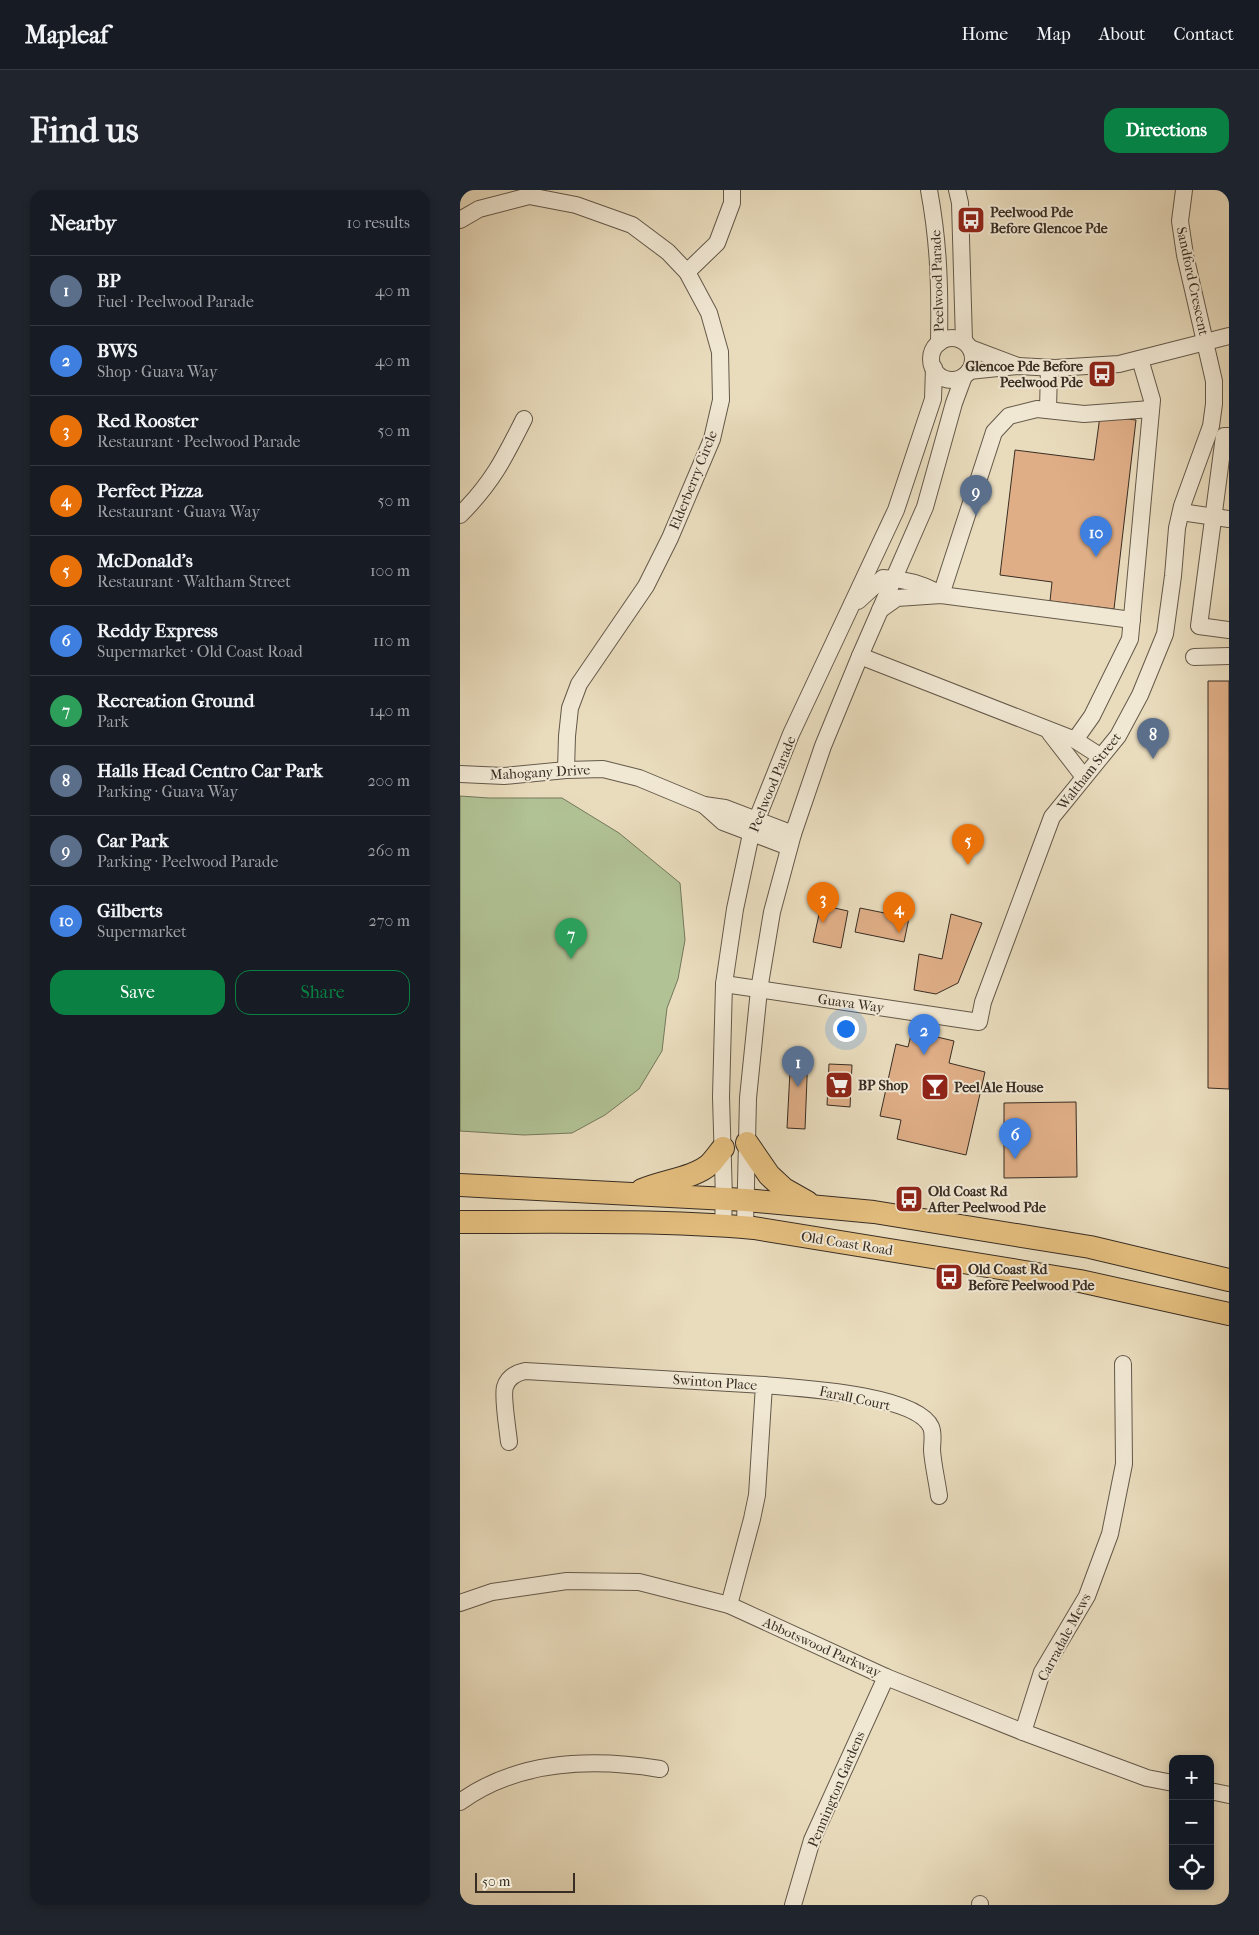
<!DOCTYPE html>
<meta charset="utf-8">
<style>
body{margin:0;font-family:"IM FELL French Canon",serif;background:#20242c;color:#f1f3f6}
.controls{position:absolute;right:15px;bottom:15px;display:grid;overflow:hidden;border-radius:10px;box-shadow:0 2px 8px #0003}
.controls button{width:45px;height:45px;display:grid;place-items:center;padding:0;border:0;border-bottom:1px solid #363941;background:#171b24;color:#f1f3f6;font:25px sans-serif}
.scale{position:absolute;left:15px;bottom:12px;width:100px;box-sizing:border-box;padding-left:5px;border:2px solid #382d23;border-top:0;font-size:14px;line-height:18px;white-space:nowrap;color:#382d23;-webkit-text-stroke:4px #f1e8d4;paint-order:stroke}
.you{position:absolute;left:385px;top:838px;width:18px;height:18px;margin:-12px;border:4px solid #fff;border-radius:50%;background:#1a73e8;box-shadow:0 0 0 8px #1a73e833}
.badge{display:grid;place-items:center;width:32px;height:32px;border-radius:50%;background:#0b8043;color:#fff;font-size:16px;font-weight:700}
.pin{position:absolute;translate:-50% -41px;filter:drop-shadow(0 1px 2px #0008)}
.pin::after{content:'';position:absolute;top:26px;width:18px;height:15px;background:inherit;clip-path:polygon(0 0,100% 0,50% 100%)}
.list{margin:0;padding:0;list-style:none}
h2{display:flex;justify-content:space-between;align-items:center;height:65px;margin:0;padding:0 20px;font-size:21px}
h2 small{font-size:16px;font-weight:400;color:#9ea1a6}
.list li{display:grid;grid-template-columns:32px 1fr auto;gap:15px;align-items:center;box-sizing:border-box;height:70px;padding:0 20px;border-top:1px solid #363941}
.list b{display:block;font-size:19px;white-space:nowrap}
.list p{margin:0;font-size:16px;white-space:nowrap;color:#9ea1a6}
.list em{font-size:16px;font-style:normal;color:#9ea1a6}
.actions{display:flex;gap:10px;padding:15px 20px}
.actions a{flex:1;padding:11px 0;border:1px solid #0b8043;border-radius:15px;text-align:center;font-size:18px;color:#0b8043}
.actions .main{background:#0b8043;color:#fff}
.icon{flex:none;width:28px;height:28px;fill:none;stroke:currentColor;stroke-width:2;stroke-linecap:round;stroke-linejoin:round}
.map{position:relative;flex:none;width:769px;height:1715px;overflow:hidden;border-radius:15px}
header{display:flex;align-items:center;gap:30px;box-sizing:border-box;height:70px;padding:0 25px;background:#171b24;border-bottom:1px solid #363941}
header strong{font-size:24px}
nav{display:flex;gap:28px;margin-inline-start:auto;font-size:18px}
.intro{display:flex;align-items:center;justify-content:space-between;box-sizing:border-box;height:120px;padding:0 30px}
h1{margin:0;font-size:35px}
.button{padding:12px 22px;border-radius:15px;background:#0b8043;color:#fff;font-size:18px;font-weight:700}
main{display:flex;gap:30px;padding:0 30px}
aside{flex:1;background:#171b24;border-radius:15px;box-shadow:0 2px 8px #0003}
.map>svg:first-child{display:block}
.green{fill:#b1c295;stroke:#74785c}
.building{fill:#dfae87;stroke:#382d23}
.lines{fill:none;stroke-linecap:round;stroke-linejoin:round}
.minor-casing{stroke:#64594a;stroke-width:18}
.highway-casing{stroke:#382d23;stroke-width:24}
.minor{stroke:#f1e8d4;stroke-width:16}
.highway{stroke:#e4be7e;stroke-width:22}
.labels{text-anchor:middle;stroke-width:4;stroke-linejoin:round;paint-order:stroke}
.poi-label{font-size:14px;font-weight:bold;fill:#382d23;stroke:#f1e8d4;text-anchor:start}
.street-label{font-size:14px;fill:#382d23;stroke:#f1e8d4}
</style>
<header>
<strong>Mapleaf</strong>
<nav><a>Home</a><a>Map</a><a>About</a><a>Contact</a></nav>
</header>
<div class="intro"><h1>Find us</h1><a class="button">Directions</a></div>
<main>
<aside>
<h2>Nearby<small>10 results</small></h2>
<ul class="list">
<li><span class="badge" style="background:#5c6f8a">1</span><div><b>BP</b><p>Fuel · Peelwood Parade</p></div><em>40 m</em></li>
<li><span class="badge" style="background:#3f7fe0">2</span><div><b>BWS</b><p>Shop · Guava Way</p></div><em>40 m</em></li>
<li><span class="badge" style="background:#e8710a">3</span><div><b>Red Rooster</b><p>Restaurant · Peelwood Parade</p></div><em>50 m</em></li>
<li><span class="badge" style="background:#e8710a">4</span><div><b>Perfect Pizza</b><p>Restaurant · Guava Way</p></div><em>50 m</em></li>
<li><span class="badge" style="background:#e8710a">5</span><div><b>McDonald's</b><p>Restaurant · Waltham Street</p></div><em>100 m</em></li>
<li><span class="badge" style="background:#3f7fe0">6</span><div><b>Reddy Express</b><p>Supermarket · Old Coast Road</p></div><em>110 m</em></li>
<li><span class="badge" style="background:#2e9e5b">7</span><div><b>Recreation Ground</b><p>Park</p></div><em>140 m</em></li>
<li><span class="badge" style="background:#5c6f8a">8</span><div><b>Halls Head Centro Car Park</b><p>Parking · Guava Way</p></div><em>200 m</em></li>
<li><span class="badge" style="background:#5c6f8a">9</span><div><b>Car Park</b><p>Parking · Peelwood Parade</p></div><em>260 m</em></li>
<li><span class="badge" style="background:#3f7fe0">10</span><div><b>Gilberts</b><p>Supermarket</p></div><em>270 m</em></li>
</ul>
<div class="actions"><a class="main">Save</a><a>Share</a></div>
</aside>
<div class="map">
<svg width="769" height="1715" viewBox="0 0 769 1715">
<rect width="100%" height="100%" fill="#e9dcbd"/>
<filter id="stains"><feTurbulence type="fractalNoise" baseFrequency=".004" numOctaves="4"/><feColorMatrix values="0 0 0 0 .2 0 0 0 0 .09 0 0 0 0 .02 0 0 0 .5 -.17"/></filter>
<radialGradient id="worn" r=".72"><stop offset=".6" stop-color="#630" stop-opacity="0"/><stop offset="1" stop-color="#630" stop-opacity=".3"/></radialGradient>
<path class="green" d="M 0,606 L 29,608 L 102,608 L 159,643 L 220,693 L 225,750 L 218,789 L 207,818 L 202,861 L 179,899 L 145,925 L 112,943 L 64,945 L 0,941 Z"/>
<g class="building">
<path d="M 640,226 L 676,230 L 654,419 L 590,411 L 592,392 L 540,385 L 555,260 L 634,270 Z"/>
<path d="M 748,491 L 769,491 L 769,899 L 748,898 Z"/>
<path d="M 361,715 L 388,721 L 381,758 L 353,752 Z"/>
<path d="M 400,718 L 449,728 L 444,752 L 395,742 Z"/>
<path d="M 491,724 L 522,733 L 498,793 L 476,804 L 454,800 L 459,764 L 482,769 Z"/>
<path d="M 452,841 L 494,851 L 489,873 L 525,882 L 506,965 L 437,949 L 441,930 L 420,926 L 436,854 L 448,857 Z"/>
<path d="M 331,862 L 348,863 L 345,939 L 327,938 Z"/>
<path d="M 369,874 L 392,875 L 390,917 L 367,915 Z"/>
<path d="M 616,912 L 617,987 L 544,988 L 544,913 Z"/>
</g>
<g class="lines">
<defs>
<g id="minor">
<path d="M 469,0 C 479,54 480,99 479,153"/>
<path d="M 497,0 L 500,13 L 504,151"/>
<path d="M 0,30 L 19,19 L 69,6 L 116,15 L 172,35 L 208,62 L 227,82 L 249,123 L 260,162 L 261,210 L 252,249 L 210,348 L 186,396 L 119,494 L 110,518 L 107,546 L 106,580"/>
<path d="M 227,82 L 257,53 L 272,13 L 272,0"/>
<circle cx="492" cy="169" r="21"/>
<path d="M 510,158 L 558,176"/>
<path d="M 509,181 L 558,176 L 595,178 L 659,174 L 769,146"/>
<path d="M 588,220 L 589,178"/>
<path d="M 769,246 L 764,246 L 739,436 L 769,440"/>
<path d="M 721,322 L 769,329"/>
<path d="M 0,325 C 32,293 44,269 64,229"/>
<path d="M 481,405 L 534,242 L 549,226 L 577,219 L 624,224 L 691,219"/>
<path d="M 398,411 L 423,388 C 443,389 460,393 477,402"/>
<path d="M 420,420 L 437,408 L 481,405 L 672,430"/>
<path d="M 400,466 L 615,550 L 640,566"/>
<path d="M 734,467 L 769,466"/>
<path d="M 590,543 L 624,587"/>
<path d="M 615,550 L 632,526 L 670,449 L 692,210 L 680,169"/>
<path d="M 0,584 L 44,586 L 106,580 L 143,579 L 179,588 L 244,615 L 265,618 L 333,644"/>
<path d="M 244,615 L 263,632 L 329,657"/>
<path d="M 264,794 L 519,832 L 523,812 L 592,627 L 658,546 L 680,505 L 705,444 L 713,386 L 717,338 L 722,316 L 751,236 L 754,214 L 754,191 L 725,65 L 720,31 L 724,0"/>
<path d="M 263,1035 L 264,1008 L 261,907 L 264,794 L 275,719 L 291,644 L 331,544 L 436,320 L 473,209 L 474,178"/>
<path d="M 285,1037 L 288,908 L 299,800 L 312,722 L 333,644 L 363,556 L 400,466 L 465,317 L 494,213 L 504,186"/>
<path d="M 304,1195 C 337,1198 456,1204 471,1237 C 474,1244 472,1253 472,1260 C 473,1275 477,1291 479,1306"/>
<path d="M 49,1252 C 48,1241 42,1206 45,1197 C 48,1187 56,1183 65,1181 L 304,1195 L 297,1305 L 292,1329 L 269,1415"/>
<path d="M 0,1413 L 32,1402 L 107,1391 L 179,1392 L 269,1415 L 426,1487 L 563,1542 L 687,1588 L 713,1593"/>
<path d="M 563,1542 L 582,1482 L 627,1406 L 650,1344 L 664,1274 L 663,1174"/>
<path d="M 750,1601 L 769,1605"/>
<path d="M 0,1612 C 58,1570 132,1568 200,1579"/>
<path d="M 333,1715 L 352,1650 L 426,1487"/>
<path d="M 520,1715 L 520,1714"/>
</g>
<g id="highway">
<path d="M 287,953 L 309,985 L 324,999 L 347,1012"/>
<path d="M 0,995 L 286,1010 L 414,1022 L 630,1057 L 769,1090"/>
<path d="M 182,1000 C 202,991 235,988 250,974 C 255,969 259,963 263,958"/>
<path d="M 0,1032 C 98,1032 197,1030 294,1038 L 620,1091 L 769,1124"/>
</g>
</defs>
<use href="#minor" class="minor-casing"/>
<use href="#highway" class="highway-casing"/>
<use href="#minor" class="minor"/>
<use href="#highway" class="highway"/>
</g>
<defs>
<symbol id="bus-square" viewBox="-11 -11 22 22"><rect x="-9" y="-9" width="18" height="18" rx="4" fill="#8f2418" stroke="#f1e8d4"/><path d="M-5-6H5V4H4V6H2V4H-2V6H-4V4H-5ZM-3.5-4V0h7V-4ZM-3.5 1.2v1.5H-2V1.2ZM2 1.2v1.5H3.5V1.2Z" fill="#fff"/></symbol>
<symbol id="supermarket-square" viewBox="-11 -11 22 22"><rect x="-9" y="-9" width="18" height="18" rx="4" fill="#8f2418" stroke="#f1e8d4"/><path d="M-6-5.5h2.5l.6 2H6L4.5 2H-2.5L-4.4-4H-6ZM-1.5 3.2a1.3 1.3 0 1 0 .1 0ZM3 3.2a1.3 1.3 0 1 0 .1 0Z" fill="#fff"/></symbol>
<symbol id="bar-square" viewBox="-11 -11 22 22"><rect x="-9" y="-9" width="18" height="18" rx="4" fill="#8f2418" stroke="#f1e8d4"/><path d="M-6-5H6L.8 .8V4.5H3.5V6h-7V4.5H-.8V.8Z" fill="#fff"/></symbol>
</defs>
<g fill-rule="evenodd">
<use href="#bus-square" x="495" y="14" width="32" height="32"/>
<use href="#bus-square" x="626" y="168" width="32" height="32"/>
<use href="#supermarket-square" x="363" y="879" width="32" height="32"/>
<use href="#bar-square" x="459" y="881" width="32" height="32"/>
<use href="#bus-square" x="433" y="993" width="32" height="32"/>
<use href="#bus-square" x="473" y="1071" width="32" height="32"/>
</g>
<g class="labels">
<g class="poi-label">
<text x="530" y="27">Peelwood Pde<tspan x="530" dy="16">Before Glencoe Pde</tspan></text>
<text x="623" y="181" text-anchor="end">Glencoe Pde Before<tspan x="623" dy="16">Peelwood Pde</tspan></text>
<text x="398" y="900">BP Shop</text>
<text x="494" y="902">Peel Ale House</text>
<text x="468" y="1006">Old Coast Rd<tspan x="468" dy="16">After Peelwood Pde</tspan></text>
<text x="508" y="1084">Old Coast Rd<tspan x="508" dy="16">Before Peelwood Pde</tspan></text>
</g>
<g class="street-label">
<text transform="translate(477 91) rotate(-92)" y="5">Peelwood Parade</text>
<text transform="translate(733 91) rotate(78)" y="5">Sandford Crescent</text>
<text transform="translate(233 290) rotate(-68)" y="5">Elderberry Circle</text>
<text transform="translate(629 581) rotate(-52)" y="5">Waltham Street</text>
<text transform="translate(80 582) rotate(-3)" y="5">Mahogany Drive</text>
<text transform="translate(312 594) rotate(-68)" y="5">Peelwood Parade</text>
<text transform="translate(391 813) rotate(8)" y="5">Guava Way</text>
<text transform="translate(387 1053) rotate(9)" y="5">Old Coast Road</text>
<text transform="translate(255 1192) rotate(4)" y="5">Swinton Place</text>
<text transform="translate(395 1208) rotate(12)" y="5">Farall Court</text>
<text transform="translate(604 1447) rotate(-62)" y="5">Carradale Mews</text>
<text transform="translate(362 1457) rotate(24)" y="5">Abbotswood Parkway</text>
<text transform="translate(376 1599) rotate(-67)" y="5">Pennington Gardens</text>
</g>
</g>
<rect width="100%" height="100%" filter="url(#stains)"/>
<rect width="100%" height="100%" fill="url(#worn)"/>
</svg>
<div class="controls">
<button>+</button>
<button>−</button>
<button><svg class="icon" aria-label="locate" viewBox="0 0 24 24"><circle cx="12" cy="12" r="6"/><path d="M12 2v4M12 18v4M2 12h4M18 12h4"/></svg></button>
</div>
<div class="scale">50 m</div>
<div class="you"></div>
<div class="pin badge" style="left:338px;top:897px;background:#5c6f8a">1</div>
<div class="pin badge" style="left:464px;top:865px;background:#3f7fe0">2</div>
<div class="pin badge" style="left:363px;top:733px;background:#e8710a">3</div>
<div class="pin badge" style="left:439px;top:743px;background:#e8710a">4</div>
<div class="pin badge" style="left:508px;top:675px;background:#e8710a">5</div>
<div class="pin badge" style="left:555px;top:969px;background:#3f7fe0">6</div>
<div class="pin badge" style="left:111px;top:769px;background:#2e9e5b">7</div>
<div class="pin badge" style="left:693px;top:569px;background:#5c6f8a">8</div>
<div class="pin badge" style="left:516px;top:326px;background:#5c6f8a">9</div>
<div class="pin badge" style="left:636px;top:367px;background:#3f7fe0">10</div>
</div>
</main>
